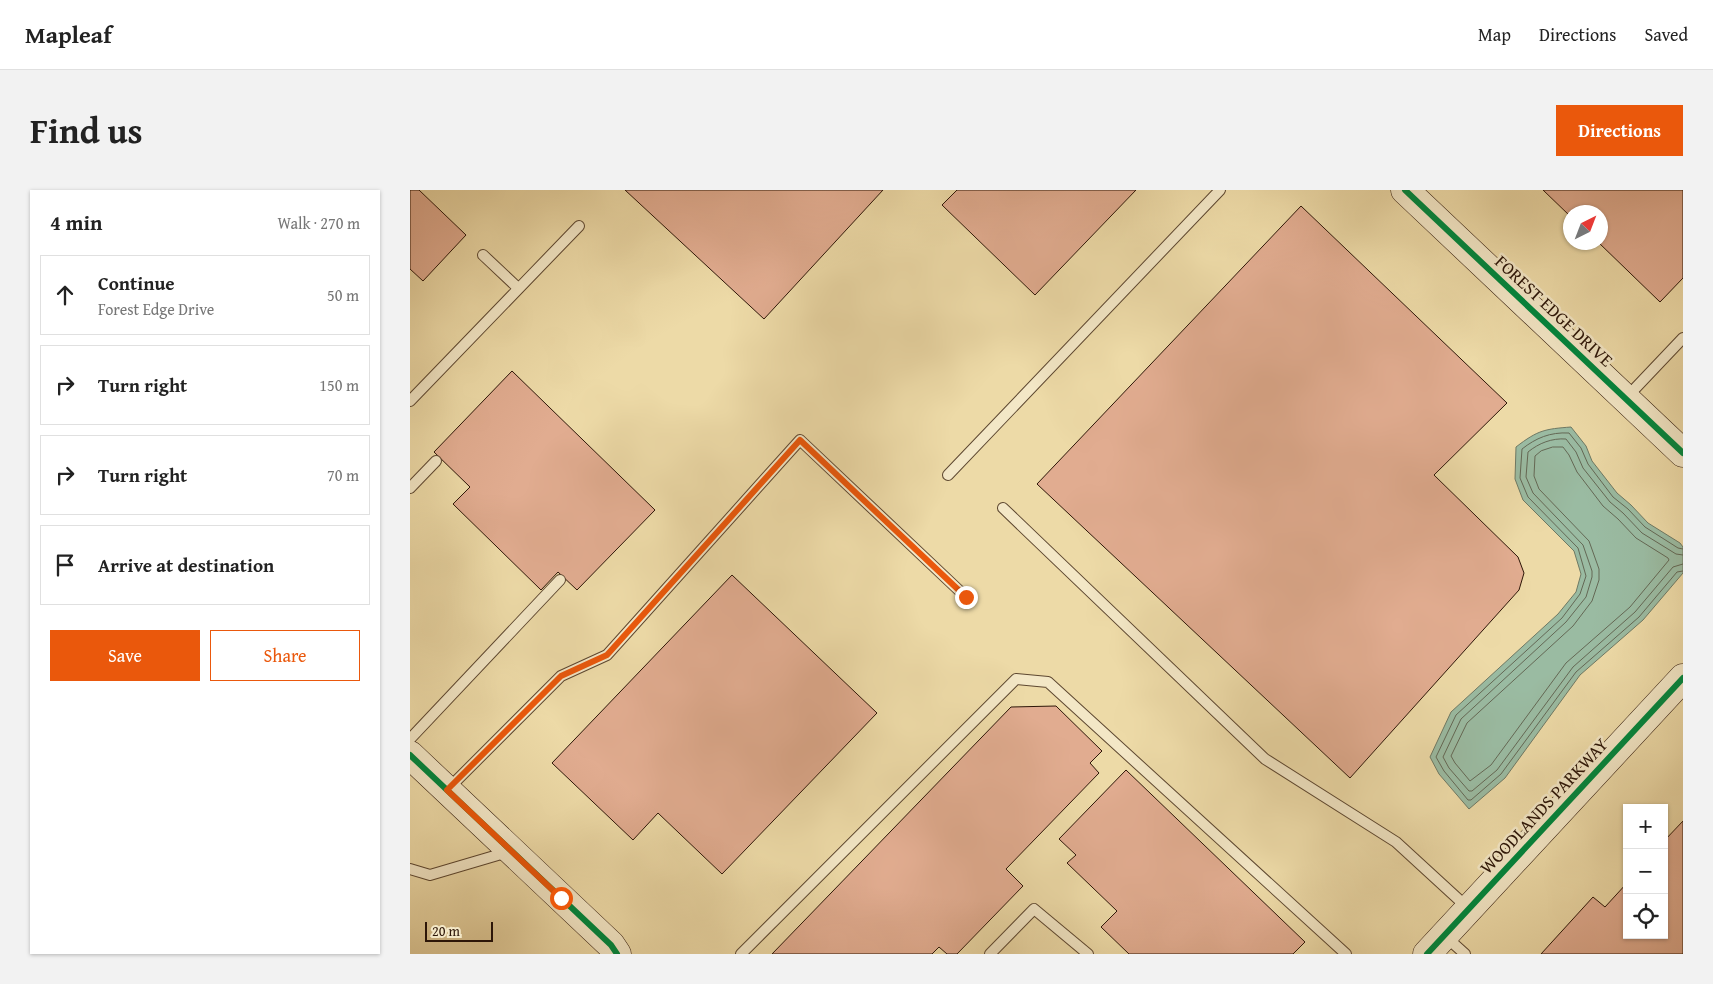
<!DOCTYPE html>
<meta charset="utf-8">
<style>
body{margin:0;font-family:"Gentium Book Plus",serif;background:#f2f2f2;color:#222}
.controls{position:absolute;right:15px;bottom:15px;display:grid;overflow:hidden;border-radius:0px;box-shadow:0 1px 4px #0004}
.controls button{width:45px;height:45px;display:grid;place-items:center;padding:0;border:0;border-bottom:1px solid #e0e0e0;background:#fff;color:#222;font:25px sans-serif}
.compass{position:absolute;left:1153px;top:15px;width:45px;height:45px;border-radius:50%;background:#fff;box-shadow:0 1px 4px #0004;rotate:42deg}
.scale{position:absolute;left:15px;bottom:12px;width:68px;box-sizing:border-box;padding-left:5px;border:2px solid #2d1608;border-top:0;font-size:14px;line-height:18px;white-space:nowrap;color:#2d1608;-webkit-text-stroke:4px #f3e7c6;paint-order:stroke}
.stop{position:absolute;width:15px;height:15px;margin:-11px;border:4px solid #ea580c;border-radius:50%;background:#fff}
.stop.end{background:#ea580c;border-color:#fff;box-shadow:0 1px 5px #0008}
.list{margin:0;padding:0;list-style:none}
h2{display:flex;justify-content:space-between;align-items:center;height:65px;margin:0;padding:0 20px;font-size:21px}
h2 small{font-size:16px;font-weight:400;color:#767676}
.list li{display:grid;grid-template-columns:32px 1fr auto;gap:15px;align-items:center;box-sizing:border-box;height:80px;margin:0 10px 10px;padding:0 10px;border:1px solid #e0e0e0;border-radius:0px}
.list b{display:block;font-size:19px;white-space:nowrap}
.list p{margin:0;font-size:16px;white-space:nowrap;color:#767676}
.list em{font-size:16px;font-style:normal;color:#767676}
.actions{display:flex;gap:10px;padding:15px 20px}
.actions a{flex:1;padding:11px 0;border:1px solid #ea580c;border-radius:0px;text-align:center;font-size:18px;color:#ea580c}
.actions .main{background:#ea580c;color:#fff}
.icon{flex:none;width:28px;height:28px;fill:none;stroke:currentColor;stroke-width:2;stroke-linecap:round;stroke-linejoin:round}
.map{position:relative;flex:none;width:1273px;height:764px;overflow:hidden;border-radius:0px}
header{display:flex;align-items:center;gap:30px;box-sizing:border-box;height:70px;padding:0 25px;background:#fff;border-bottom:1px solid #e0e0e0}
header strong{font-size:24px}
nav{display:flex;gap:28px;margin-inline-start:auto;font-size:18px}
.intro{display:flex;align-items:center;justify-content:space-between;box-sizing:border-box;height:120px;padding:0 30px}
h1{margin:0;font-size:35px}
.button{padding:12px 22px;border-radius:0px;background:#ea580c;color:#fff;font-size:18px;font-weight:700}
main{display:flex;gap:30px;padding:0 30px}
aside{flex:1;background:#fff;border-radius:0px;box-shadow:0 1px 4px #0004}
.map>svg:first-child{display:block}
.water{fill:#9abba2;stroke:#6e7964}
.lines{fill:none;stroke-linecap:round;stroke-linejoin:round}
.shore{stroke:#646855;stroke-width:1}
.building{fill:#e1ac90;stroke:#2d1608}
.lane-casing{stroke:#5d4730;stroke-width:12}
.secondary-casing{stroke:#2d1608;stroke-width:29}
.lane{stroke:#f3e7c6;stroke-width:10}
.secondary{stroke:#f3e7c6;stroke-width:28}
.cycleway-casing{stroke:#f3e7c6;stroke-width:9}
.cycleway{stroke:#00873e;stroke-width:6}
.route{stroke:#ea580c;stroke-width:6}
.labels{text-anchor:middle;stroke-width:5;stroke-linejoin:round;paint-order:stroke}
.street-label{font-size:18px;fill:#2d1608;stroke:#f3e7c6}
</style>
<header>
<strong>Mapleaf</strong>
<nav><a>Map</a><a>Directions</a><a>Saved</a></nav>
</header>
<div class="intro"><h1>Find us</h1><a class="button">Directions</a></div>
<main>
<aside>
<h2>4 min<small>Walk · 270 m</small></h2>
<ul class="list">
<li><svg class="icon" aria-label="ahead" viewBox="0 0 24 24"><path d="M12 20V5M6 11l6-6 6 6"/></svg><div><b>Continue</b><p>Forest Edge Drive</p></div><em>50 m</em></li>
<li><svg class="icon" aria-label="right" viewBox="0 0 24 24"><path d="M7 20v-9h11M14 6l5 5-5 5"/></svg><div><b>Turn right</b></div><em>150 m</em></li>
<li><svg class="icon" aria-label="right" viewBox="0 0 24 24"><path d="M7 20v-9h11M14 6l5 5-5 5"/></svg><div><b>Turn right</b></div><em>70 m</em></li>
<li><svg class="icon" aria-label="arrive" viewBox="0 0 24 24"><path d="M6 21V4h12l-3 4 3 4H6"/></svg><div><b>Arrive at destination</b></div></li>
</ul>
<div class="actions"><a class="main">Save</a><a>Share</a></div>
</aside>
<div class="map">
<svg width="1273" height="764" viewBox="0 0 1273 764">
<rect width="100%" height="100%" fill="#eddaa7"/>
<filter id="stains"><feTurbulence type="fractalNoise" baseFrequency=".004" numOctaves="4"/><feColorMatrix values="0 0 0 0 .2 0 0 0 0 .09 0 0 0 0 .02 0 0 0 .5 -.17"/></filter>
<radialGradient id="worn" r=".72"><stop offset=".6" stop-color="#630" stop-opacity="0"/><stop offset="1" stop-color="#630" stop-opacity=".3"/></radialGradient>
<path class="water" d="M 1161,237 L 1176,256 L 1182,271 L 1207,303 L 1221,315 L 1238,333 L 1270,353 L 1273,357 L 1273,383 L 1233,430 L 1170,485 L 1095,588 L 1059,619 L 1029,584 L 1020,567 L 1041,522 L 1148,424 L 1166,402 L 1171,384 L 1164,361 L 1113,310 L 1105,289 L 1106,257 C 1128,240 1135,239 1161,237 Z"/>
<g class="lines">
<g class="shore">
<path d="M 1143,257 L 1153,257 L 1159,265 L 1167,282 L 1193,316 L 1208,329 L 1226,348 L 1258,368 L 1259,370 L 1220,417 L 1156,473 L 1081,575 L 1060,591 L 1045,573 L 1041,566 L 1057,533 L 1163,436 L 1182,411 L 1189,390 L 1189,379 L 1179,351 L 1129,299 L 1124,286 L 1125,266 L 1131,261 Z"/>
<path d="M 1273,359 L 1268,358 L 1235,337 L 1218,319 L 1203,307 L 1178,274 L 1171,258 L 1159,243 C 1140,242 1126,248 1112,259 L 1110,288 L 1118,307 L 1168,358 L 1176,386 L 1170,404 L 1152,428 L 1046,525 L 1026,567 L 1034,581 L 1058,610 L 1061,610 L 1091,584 L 1166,482 L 1229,427 L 1267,382 L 1273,381"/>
<path d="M 1273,365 L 1266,364 L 1232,343 L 1213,323 L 1200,312 L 1173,278 L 1166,262 L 1156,249 C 1142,248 1129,253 1118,262 L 1116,287 L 1123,303 L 1173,355 L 1182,381 L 1182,387 L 1176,407 L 1156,432 L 1051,529 L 1033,567 L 1039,578 L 1059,601 L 1062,601 L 1087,580 L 1163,477 L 1225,422 L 1263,377 L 1273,374"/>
</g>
</g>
<g class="building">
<path d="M 0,0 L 9,0 L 56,45 L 13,91 L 0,79 Z"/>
<path d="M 215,0 L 473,0 L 354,129 Z"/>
<path d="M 547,0 L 726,0 L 625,105 L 532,15 Z"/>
<path d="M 1133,0 L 1273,0 L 1273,88 L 1250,112 L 1188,52 L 1190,52 L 1190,22 L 1160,22 L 1160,26 Z"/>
<path d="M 891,16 L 1097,213 L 1024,285 L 1108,367 L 1114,383 L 1109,400 L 940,588 L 627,294 Z"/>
<path d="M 102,181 L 245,320 L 167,400 L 148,382 L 131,400 L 43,314 L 60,297 L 24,262 Z"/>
<path d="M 322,385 L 467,523 L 312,684 L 248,623 L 223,650 L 142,573 Z"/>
<path d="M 646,516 L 692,561 L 680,573 L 689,583 L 596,679 L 613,696 L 547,764 L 537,764 L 529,757 L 522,764 L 362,764 L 601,517 Z"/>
<path d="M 716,580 L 895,752 L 883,764 L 719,764 L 691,737 L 707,721 L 657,673 L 666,665 L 649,649 Z"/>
<path d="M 1273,631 L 1273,764 L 1131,764 L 1183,707 L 1195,717 L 1217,693 L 1217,745 L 1254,745 L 1254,651 Z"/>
</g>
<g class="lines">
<defs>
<g id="lane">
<path d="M 73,65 L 108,98"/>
<path d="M 1216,208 L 1273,148"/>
<path d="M 0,211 L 169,36"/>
<path d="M 538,285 L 810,0"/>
<path d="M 0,298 L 26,271"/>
<path d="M 593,318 L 855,569 L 986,652 L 1059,719"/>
<path d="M 0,549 L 150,390"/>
<path d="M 38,599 L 151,486 L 197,465 L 390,250 L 556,407"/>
<path d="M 0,679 L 20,685 L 98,662"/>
<path d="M 1035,746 L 1055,764"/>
<path d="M 331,764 L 606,489 L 638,492 L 936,764"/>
<path d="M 580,764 L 624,719 L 678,764"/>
</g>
<g id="secondary">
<path d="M 995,0 L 1273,263"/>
<path d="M 0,565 L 201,755 L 207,764"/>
<path d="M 1017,764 L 1273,488"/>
</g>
</defs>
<use href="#lane" class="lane-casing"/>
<use href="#secondary" class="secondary-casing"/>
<use href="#lane" class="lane"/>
<use href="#secondary" class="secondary"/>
<defs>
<g id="cycleway">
<path d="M 995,0 L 1273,263"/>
<path d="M 0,565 L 201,755 L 207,764"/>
<path d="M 1017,764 L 1273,488"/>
</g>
</defs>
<use href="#cycleway" class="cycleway-casing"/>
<use href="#cycleway" class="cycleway"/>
</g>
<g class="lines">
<path class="route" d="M 151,708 L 37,600 L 151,486 L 197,465 L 390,250 L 556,407"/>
</g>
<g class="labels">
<g class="street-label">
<text transform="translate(1144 121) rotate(43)" y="6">FOREST EDGE DRIVE</text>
<text transform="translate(1134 616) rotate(-47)" y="6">WOODLANDS PARKWAY</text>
</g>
</g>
<rect width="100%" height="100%" filter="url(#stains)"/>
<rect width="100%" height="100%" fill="url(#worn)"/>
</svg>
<div class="controls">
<button>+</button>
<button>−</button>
<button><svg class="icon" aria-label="locate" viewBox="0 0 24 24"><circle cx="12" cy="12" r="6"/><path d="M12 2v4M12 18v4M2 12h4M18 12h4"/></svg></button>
</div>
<svg class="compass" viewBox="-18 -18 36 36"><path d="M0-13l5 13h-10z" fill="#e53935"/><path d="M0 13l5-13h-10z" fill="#767676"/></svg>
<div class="scale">20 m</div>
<div class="stop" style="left:151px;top:708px"></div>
<div class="stop end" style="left:556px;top:407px"></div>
</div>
</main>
